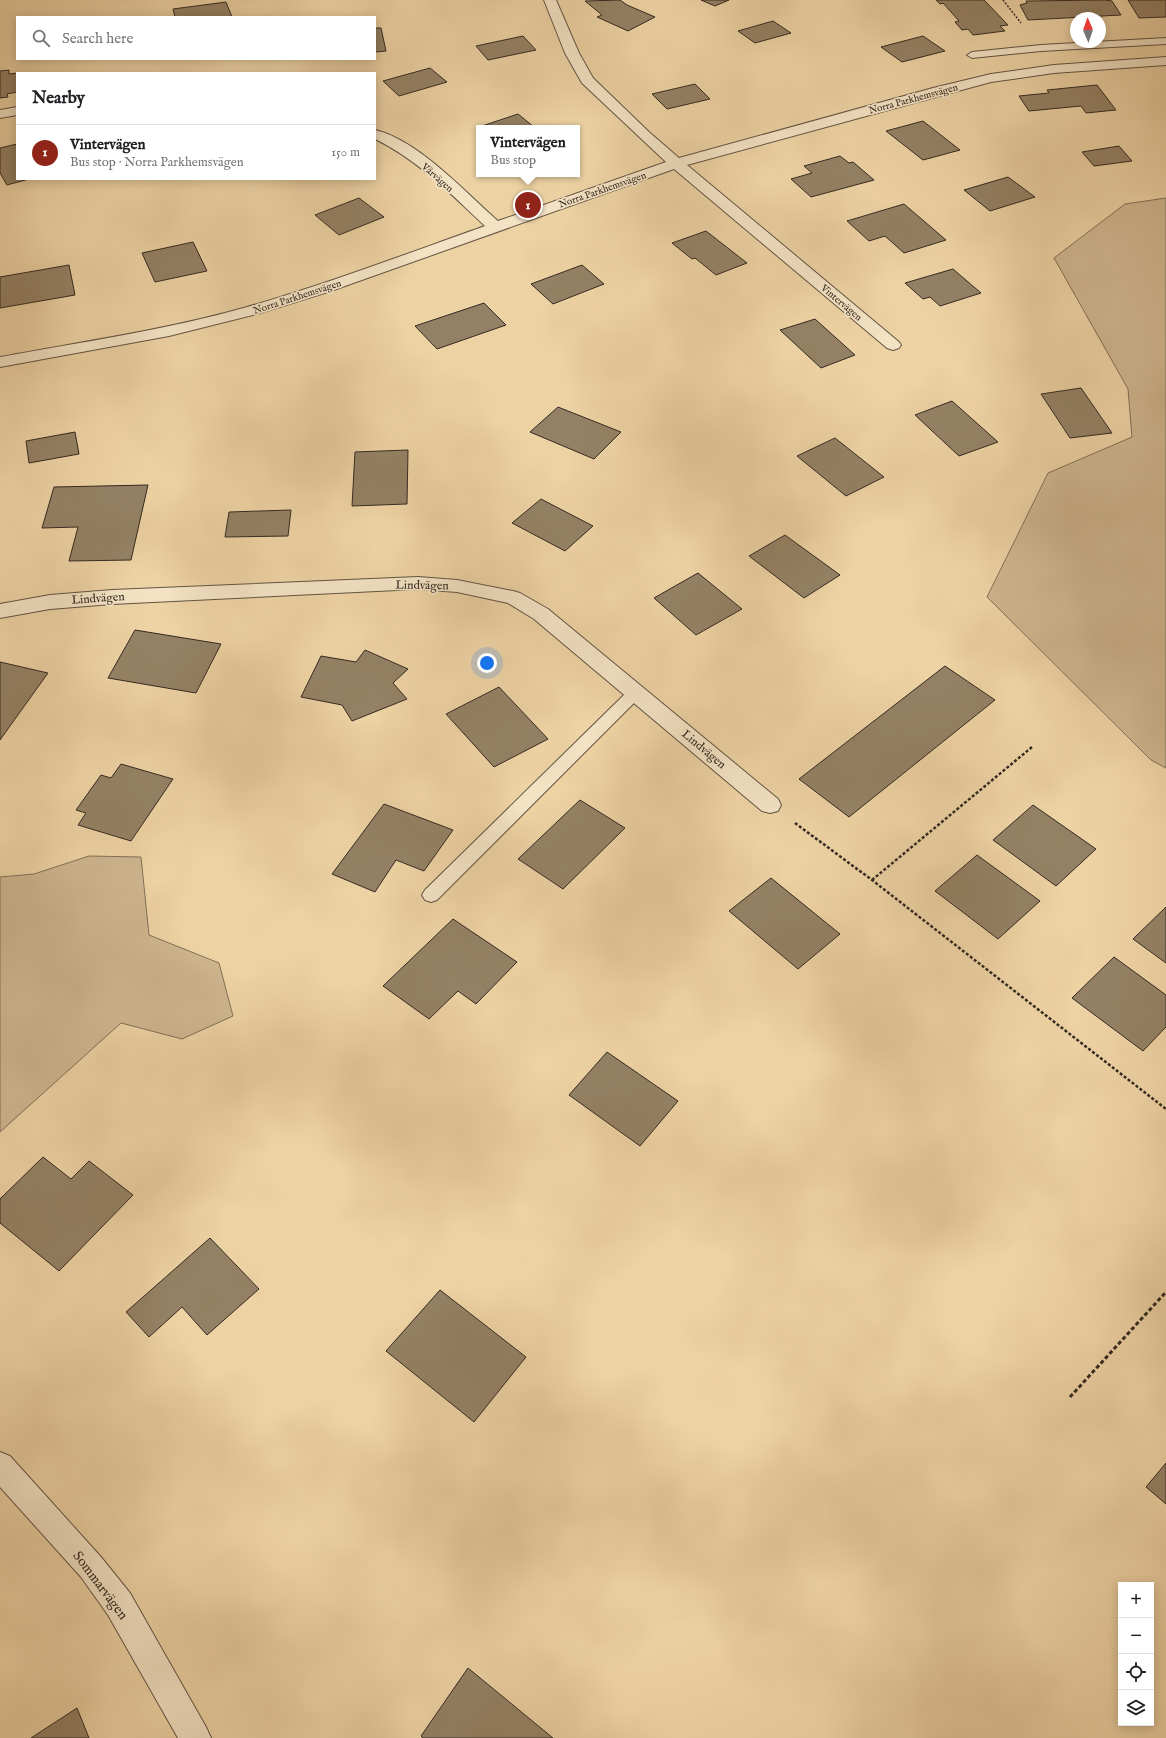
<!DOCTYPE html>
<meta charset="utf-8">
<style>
body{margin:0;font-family:"IM FELL English",serif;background:#f6f6f6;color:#202124}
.controls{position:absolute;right:12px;bottom:12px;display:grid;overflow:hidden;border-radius:0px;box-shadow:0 2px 10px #0003}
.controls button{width:36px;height:36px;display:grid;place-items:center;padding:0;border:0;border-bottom:1px solid #e0e0e0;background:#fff;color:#202124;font:20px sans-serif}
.compass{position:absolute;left:1070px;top:12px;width:36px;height:36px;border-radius:50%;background:#fff;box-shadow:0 2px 10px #0003;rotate:358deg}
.you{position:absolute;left:487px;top:663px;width:14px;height:14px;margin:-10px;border:3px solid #fff;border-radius:50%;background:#1a73e8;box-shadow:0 0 0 6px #1a73e833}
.badge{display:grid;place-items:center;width:26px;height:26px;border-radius:50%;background:#8f2418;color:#fff;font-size:13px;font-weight:700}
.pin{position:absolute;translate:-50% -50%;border:2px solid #fff;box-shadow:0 1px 4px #0006}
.popup{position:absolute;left:476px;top:125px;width:104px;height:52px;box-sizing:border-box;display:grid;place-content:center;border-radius:0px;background:#fff;filter:drop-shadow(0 1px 3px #0005);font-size:13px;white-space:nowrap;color:#757577}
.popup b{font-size:15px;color:#202124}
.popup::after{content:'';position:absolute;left:50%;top:100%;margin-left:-8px;border:8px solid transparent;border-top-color:#fff}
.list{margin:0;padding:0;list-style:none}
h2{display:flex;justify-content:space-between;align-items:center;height:52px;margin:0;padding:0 16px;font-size:17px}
h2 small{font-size:13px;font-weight:400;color:#757577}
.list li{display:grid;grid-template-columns:26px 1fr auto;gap:12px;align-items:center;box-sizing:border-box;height:56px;padding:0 16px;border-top:1px solid #e0e0e0}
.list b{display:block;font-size:15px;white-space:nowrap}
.list p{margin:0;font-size:13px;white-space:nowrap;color:#757577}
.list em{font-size:13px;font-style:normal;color:#757577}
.icon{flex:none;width:22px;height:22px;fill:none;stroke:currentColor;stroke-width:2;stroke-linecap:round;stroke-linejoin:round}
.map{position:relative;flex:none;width:1166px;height:1738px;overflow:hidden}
.search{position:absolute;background:#fff;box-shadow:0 2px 10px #0003;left:16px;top:16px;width:360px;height:44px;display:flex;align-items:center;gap:10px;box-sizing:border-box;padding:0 14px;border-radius:0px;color:#757577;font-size:15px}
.panel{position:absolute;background:#fff;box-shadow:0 2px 10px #0003;left:16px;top:72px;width:360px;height:108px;border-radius:0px}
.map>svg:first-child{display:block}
.green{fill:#ceb58e;stroke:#817058}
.building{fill:#948165;stroke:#342a21}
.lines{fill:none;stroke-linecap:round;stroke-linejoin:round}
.lane-casing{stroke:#625442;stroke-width:2}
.street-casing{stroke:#625442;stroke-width:2}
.path-far2{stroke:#342a21;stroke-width:1.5;stroke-dasharray:2 1.5;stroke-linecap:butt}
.path-far1{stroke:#342a21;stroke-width:2.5;stroke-dasharray:3 2;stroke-linecap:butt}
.path{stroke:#342a21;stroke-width:3;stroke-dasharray:4 2.5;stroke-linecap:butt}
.lane{fill:#f3e2c4;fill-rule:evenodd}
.street{fill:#f3e2c4;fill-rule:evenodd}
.labels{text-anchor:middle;stroke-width:3.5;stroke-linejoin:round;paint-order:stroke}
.far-street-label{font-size:10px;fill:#342a21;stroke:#f3e2c4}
.street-label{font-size:12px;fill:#342a21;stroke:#f3e2c4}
.near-street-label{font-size:14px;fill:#342a21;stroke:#f3e2c4}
</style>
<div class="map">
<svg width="1166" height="1738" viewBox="0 0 1166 1738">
<rect width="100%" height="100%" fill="#edd2a4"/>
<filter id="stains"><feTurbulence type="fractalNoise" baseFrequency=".005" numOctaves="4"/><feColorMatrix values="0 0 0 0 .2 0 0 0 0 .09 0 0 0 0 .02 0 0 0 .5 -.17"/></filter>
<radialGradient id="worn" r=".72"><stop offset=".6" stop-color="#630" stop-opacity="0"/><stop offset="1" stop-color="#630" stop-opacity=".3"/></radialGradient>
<g class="green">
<path d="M 1166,198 L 1166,768 L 1151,760 L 987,597 L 1048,473 L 1132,437 L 1128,389 L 1054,258 L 1125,204 Z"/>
<path d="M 89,856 L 141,857 L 149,935 L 219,963 L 233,1016 L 182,1039 L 121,1023 L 0,1132 L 0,877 L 34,874 Z"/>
</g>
<g class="building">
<path d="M 620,0 L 627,5 L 655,17 L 628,31 L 597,17 L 602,15 L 585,1 Z"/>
<path d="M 701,0 L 729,0 L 715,6 Z"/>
<path d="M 936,0 L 984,0 L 1008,25 L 1000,26 L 1005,31 L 973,35 L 968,29 L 962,30 L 955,22 L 959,21 L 943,3 L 940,4 Z"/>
<path d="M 1105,0 L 1112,1 L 1121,15 L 1028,20 L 1020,5 L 1027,3 L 1026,1 Z"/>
<path d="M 1128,0 L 1166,0 L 1166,17 L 1139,18 Z"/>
<path d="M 226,2 L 232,17 L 175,17 L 173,9 Z"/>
<path d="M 773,21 L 791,33 L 755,43 L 738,31 Z"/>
<path d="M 375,28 L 381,28 L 386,51 L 375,52 Z"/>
<path d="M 523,36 L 536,50 L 488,60 L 476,46 Z"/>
<path d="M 923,36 L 945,51 L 902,62 L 881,47 Z"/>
<path d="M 430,68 L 447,82 L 399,96 L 383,81 Z"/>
<path d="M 9,70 L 9,74 L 17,73 L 17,92 L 7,94 L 8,97 L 0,98 L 0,71 Z"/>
<path d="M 695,84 L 710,99 L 667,109 L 652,94 Z"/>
<path d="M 1097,85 L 1116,110 L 1086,113 L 1081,106 L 1029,111 L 1019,96 L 1049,93 L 1047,90 Z"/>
<path d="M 518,114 L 534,127 L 479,128 L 479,130 L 476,128 Z"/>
<path d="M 923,121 L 960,150 L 923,160 L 886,131 Z"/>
<path d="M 17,144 L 17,179 L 29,179 L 7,185 L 0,173 L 0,148 Z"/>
<path d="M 1119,146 L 1132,161 L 1094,166 L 1082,152 Z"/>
<path d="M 840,156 L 849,163 L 853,162 L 874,180 L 811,197 L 791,179 L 812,173 L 804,166 Z"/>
<path d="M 1008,177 L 1035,197 L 990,211 L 964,190 Z"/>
<path d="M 359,198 L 384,217 L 339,235 L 315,215 Z"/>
<path d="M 904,204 L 946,240 L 904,253 L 885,236 L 869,241 L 847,221 Z"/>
<path d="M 706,231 L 747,263 L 716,275 L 695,258 L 692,259 L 672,243 Z"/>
<path d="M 193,242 L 207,271 L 155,282 L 142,253 Z"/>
<path d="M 69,265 L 75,295 L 0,308 L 0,277 Z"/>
<path d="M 582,265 L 604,284 L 553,304 L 531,284 Z"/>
<path d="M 953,269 L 981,293 L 940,306 L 930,297 L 923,299 L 905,283 Z"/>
<path d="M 484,303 L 506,325 L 437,349 L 415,326 Z"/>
<path d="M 815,319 L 855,355 L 821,368 L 780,330 Z"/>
<path d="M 1081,388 L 1112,433 L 1070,438 L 1041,394 Z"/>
<path d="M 952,401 L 998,442 L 959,456 L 915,415 Z"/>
<path d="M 558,407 L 621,432 L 594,459 L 530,432 Z"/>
<path d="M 75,432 L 79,454 L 29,463 L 26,441 Z"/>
<path d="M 835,438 L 884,477 L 846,496 L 797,456 Z"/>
<path d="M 408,450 L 407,504 L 352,506 L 355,452 Z"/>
<path d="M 148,485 L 131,560 L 69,561 L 78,527 L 42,528 L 54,487 Z"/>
<path d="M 541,499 L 593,526 L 565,551 L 512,523 Z"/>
<path d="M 291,510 L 288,536 L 225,537 L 229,512 Z"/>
<path d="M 785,535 L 840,575 L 804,598 L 749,556 Z"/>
<path d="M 698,573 L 742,609 L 696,635 L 654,598 Z"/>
<path d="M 135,630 L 221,644 L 196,693 L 108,678 Z"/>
<path d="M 365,650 L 408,669 L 393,683 L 407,699 L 352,721 L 342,705 L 301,697 L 321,656 L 356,662 Z"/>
<path d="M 0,662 L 48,673 L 0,740 Z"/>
<path d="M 945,666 L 995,700 L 849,817 L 799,779 Z"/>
<path d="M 499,687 L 548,739 L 494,767 L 446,714 Z"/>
<path d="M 121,764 L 173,779 L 131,841 L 78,825 L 86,813 L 76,810 L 101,775 L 111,778 Z"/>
<path d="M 580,800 L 625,828 L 563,889 L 518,859 Z"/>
<path d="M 384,804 L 453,830 L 424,871 L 396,860 L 375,892 L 332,874 Z"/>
<path d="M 1033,805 L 1096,849 L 1056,886 L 993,840 Z"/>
<path d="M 977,855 L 1040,901 L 998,939 L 935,891 Z"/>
<path d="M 771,878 L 840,934 L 798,969 L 729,911 Z"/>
<path d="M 1166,907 L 1166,963 L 1133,939 Z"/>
<path d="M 453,919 L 517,962 L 476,1004 L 458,991 L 429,1019 L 383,986 Z"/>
<path d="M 1114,957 L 1166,995 L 1166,1027 L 1143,1051 L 1072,998 Z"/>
<path d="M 607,1052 L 678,1101 L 640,1146 L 569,1095 Z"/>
<path d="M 43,1157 L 71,1179 L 89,1161 L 133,1195 L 59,1271 L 0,1223 L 0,1199 Z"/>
<path d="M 210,1238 L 259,1289 L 207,1335 L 182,1307 L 149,1337 L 126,1312 Z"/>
<path d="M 440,1290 L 526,1357 L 474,1422 L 386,1351 Z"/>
<path d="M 1166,1463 L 1166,1504 L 1146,1487 Z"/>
<path d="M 468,1668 L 553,1738 L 423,1738 L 421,1736 Z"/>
<path d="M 77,1708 L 89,1738 L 31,1738 Z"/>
</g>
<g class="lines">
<defs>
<g id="lane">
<path d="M 1166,38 L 1166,44 L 1041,51 L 972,58 L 967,55 L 972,52 L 1041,45 Z"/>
<path d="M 636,686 L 641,688 L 644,692 L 641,696 L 437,900 L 431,902 L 425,900 L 422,895 L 425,890 L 631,688 Z"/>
</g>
<g id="street">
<path d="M 544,0 L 556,0 L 579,53 L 593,78 L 649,132 L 679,158 L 933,88 L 991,74 L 1054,65 L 1166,57 L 1166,65 L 1054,73 L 991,82 L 687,165 L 899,342 L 901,345 L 899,348 L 893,350 L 887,348 L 674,169 L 331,291 L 257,314 L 169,336 L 0,367 L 0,357 C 82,342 166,330 247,307 C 327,284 406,254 485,226 C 451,194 418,160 375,139 L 375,130 C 418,140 465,192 498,221 L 666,162 L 582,83 L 565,53 Z"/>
<path d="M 17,107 L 17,115 L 0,118 L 0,110 Z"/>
<path d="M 418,577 L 457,580 L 513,591 L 520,593 L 548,609 L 778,799 L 781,805 L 778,811 L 770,813 L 762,811 L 534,619 L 508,603 L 457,592 L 418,589 L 112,604 L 50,609 L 0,618 L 0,604 L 50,595 L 112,590 Z"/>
<path d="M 0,1452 L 10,1456 L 101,1557 L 130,1593 L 206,1727 L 211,1738 L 178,1738 L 108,1615 L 81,1577 L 0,1487 Z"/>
</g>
</defs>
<use href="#lane" class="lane-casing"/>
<use href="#street" class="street-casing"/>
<path class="path-far2" d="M 1003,0 L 1021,23"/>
<g class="path-far1">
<path d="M 795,823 L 872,880 L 1166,1109"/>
<path d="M 872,880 L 1032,747"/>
</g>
<path class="path" d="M 1070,1397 L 1166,1292"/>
<use href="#lane" class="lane"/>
<use href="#street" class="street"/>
</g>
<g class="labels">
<g class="far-street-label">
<text transform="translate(913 98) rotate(-15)" y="4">Norra Parkhemsvägen</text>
<text transform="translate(438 177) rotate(41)" y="4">Vårvägen</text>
<text transform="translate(602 189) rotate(-19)" y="4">Norra Parkhemsvägen</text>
<text transform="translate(297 296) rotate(-18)" y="4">Norra Parkhemsvägen</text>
<text transform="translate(842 302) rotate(40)" y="4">Vintervägen</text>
</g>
<g class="street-label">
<text transform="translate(422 585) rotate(1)" y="4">Lindvägen</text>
<text transform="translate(98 598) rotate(-4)" y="4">Lindvägen</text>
<text transform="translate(704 749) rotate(40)" y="4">Lindvägen</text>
</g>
<g class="near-street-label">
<text transform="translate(101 1585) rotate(53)" y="5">Sommarvägen</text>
</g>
</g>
<rect width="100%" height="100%" filter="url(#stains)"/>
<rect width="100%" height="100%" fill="url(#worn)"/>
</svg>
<div class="controls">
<button>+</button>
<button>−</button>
<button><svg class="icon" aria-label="locate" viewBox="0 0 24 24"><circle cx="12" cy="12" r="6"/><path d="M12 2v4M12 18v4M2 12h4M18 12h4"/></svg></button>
<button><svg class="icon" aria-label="layers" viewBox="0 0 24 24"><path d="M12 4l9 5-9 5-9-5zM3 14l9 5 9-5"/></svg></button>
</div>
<svg class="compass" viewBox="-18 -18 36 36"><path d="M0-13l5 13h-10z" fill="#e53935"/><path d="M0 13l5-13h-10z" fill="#757577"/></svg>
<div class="you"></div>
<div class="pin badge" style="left:528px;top:205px">1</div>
<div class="popup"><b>Vintervägen</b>Bus stop</div>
<div class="search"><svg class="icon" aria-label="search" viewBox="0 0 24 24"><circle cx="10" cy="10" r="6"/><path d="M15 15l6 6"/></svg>Search here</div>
<section class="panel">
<h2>Nearby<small></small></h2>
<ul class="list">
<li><span class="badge">1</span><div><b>Vintervägen</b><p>Bus stop · Norra Parkhemsvägen</p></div><em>150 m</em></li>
</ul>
</section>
</div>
